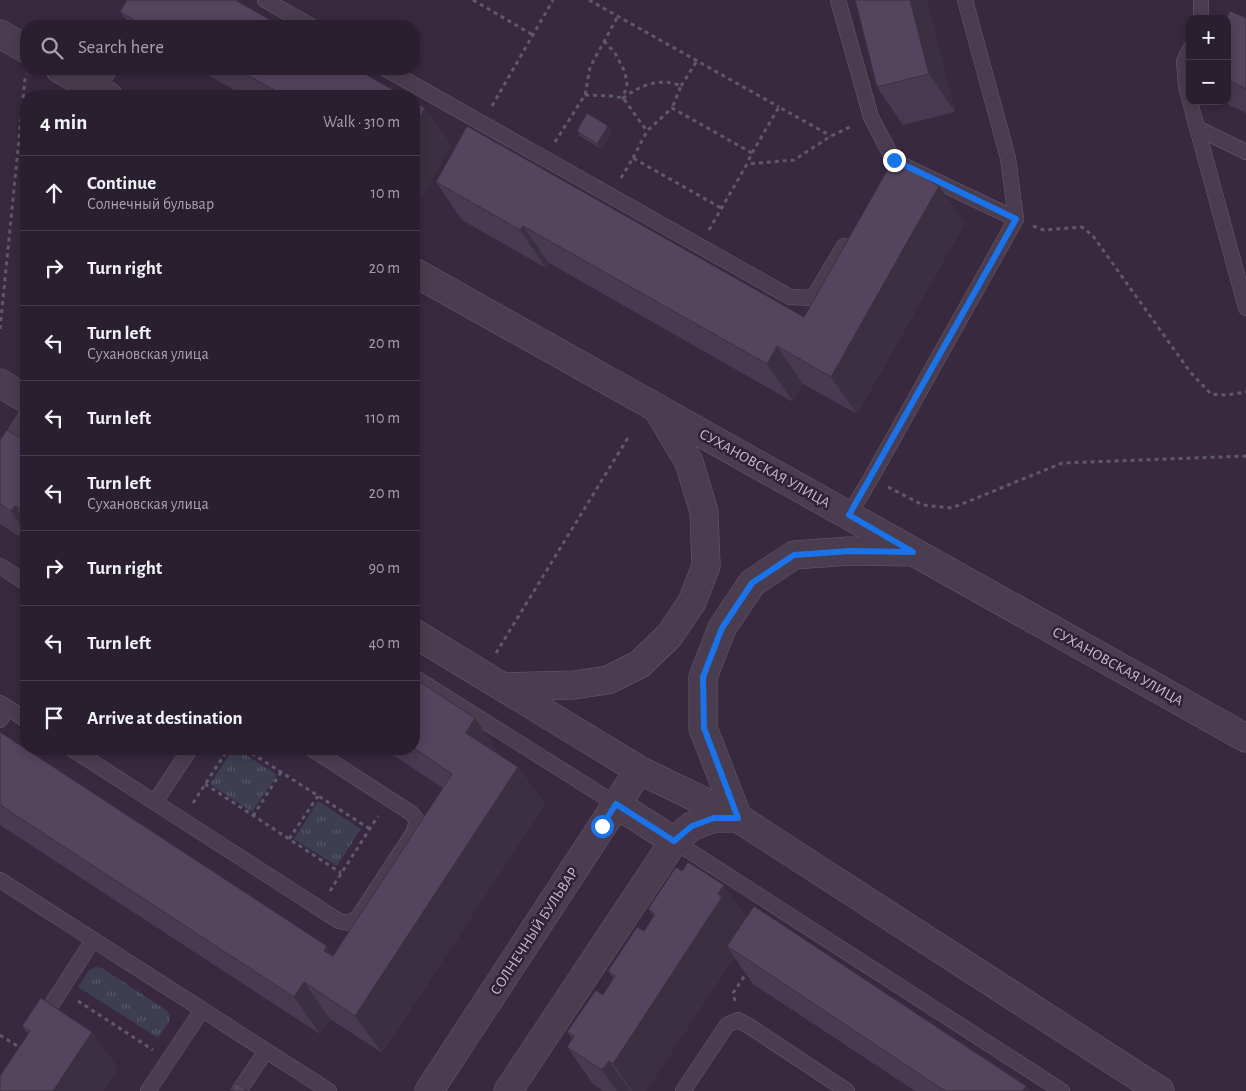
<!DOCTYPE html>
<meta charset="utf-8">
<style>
body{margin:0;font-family:"Alegreya Sans",sans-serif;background:#362c3b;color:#f1f3f6}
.controls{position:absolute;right:15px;top:15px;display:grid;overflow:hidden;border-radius:10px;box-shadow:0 2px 12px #0003}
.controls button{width:45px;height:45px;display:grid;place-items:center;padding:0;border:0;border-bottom:1px solid #463d4b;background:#2a1f2f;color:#f1f3f6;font:25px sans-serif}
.stop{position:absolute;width:15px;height:15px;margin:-11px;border:4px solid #1a73e8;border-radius:50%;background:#fff}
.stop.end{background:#1a73e8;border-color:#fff;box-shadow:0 1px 5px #0008}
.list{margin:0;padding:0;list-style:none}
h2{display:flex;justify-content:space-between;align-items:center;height:65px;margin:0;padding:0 20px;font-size:21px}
h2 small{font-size:16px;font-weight:400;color:#a5a2aa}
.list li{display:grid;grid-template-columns:32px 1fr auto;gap:15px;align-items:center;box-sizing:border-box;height:75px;padding:0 20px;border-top:1px solid #463d4b}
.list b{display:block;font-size:19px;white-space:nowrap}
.list p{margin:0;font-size:16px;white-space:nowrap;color:#a5a2aa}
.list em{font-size:16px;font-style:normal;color:#a5a2aa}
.icon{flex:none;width:28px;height:28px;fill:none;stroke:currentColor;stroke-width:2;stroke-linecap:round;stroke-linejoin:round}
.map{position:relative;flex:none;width:1246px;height:1091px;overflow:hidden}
.search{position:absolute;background:#2a1f2f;box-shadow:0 2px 12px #0003;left:20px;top:20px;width:400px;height:55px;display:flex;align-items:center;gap:12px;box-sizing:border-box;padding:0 18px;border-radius:20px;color:#a5a2aa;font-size:19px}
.panel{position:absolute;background:#2a1f2f;box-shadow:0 2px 12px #0003;left:20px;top:90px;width:400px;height:665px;border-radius:20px}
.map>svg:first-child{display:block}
.park{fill:url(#park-tufts)}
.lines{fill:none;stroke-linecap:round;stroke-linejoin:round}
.service-casing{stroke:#685b6d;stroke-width:16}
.minor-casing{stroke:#685b6d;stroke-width:29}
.tertiary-casing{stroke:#685b6d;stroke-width:29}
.path{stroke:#5e596d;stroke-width:3;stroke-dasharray:4 4;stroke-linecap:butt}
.service{stroke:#4a3d4f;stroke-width:15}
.minor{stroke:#4a3d4f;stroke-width:28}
.tertiary{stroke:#4a3d4f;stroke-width:28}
.wall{fill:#483a50}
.shaded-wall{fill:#3b3041}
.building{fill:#54445d;stroke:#3b3041}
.route{stroke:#1a73e8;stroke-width:6}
.labels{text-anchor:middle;stroke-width:5;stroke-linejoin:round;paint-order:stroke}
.street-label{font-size:15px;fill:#c5baca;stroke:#2f2235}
</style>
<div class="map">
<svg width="1246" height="1091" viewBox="0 0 1246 1091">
<defs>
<pattern id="park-tufts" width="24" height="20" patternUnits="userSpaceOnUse" patternTransform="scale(1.25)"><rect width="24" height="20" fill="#3d3e52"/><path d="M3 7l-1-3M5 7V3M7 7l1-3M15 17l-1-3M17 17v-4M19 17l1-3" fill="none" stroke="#58586a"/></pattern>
</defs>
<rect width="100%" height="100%" fill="#38293f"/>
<g class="park">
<path d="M 233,749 L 237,749 L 277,775 L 252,812 L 210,784 Z"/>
<path d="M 318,801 L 361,829 L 337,866 L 294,839 Z"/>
<path d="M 95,967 L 102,968 L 166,1010 L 170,1015 L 169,1022 L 158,1038 L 78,987 L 89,970 Z"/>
</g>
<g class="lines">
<defs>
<g id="service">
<path d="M 265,0 L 311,26"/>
<path d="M 838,0 L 871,117 L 894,161 L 1016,219"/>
<path d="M 1201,19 L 1201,0"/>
<path d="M 1190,49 L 1184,61 L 1186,87 L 1246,308"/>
<path d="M 386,69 L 790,297 L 813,298 L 844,246"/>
<path d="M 97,90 L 110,69"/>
<path d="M 1197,128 L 1246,152"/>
<path d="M 0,458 L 26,416"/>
<path d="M 849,515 L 871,478 L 1016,219 L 1008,158 L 965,0"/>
<path d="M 0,566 L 26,583"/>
<path d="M 414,677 L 616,804"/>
<path d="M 0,703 L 8,708 L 0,720"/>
<path d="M 8,708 L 26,720"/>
<path d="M 72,749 L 339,921 L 349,923 L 359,916 L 414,832 L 417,820 L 411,813 L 312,749"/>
<path d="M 155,802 L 190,749"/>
<path d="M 674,841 L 1062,1091"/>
<path d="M 0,880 L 329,1091"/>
<path d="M 41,1021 L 93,940"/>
<path d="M 148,1091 L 202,1010"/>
<path d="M 239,1091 L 266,1051"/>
<path d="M 683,1091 L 727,1025 L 738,1020 L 749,1026 L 847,1091"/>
</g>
<g id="minor">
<path d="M 616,804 L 674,841"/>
<path d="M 738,818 L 703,728 L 703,677 L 722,628 L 752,583 L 794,555 L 850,551 L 913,552"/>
<path d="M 429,1091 L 639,770"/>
<path d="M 508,1091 L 674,841 L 692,826 L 714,818 L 738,818 L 1160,1091"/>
</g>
<g id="tertiary">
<path d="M 0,34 L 26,49"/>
<path d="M 60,69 L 108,96"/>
<path d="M 414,272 L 1246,738"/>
<path d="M 0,383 L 26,399"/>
<path d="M 414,633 L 639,770 L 738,818"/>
<path d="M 503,687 L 574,685 L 608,680 L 640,664 L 669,636 L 692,602 L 706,566 L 704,512 L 689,462 L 657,408"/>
</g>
</defs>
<use href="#service" class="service-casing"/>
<use href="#minor" class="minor-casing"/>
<use href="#tertiary" class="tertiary-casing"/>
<g class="path">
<path d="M 473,0 L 533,35"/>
<path d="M 589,0 L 779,107"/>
<path d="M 604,41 L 615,53 L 625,72 L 627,84 L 623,98 C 641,85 660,77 681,86 L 672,108"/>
<path d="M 681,86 L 697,61"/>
<path d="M 585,95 L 612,96 L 623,98 L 647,131"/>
<path d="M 492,106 L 553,0"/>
<path d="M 555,142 L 585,95 L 590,67 L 618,16"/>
<path d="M 752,153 L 779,107 L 831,136"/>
<path d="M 633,158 L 647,131 L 672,108 L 752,153 L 747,164"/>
<path d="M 621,178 L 633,158 L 721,208"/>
<path d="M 1033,226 L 1044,230 L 1082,227 L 1093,236 L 1191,373 L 1211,394 L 1226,395 L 1246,392"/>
<path d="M 709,230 L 747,164 L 794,160 L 831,136 L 852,126"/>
<path d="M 0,329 L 25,79 L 27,74"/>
<path d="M 888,487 L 923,505 L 952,508 L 1062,463 L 1246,456"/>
<path d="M 496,653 L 629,436"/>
<path d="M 245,749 L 370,829"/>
<path d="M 205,784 L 341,873"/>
<path d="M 193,803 L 228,749"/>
<path d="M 253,816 L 281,772"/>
<path d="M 289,839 L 318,796"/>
<path d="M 330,891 L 378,816"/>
<path d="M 78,1001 L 153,1050"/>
<path d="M 735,1001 L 733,993 L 748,971"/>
<path d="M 0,1035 L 22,1049"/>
</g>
<use href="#service" class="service"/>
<use href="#minor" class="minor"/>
<use href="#tertiary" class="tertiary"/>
</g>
<g class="wall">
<path d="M 927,0 L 955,112 L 903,125 L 877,87 Z"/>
<path d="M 120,12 L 281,26 L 131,26 Z"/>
<path d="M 1246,18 L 1246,113 L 1229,105 L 1226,101 L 1227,101 L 1227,19 Z"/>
<path d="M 197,69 L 356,69 L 404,96 L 245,96 Z"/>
<path d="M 414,102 L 451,145 L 422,197 L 414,192 Z"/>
<path d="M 608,126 L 612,132 L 601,149 L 580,136 L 577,131 Z"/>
<path d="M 436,182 L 804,317 L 965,223 L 857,414 L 803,384 L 793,402 L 549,263 L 546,268 L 462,220 Z"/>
<path d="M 0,440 L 26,442 L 26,541 L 0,524 Z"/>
<path d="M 414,678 L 501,756 L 518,767 L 545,804 L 382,1053 L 330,1019 L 320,1034 L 0,825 L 0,732 L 334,955 L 443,788 L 384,749 L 414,749 Z"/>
<path d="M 682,871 L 746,917 L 1026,1086 L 1029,1091 L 915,1091 L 753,984 L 734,957 L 646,1091 L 603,1091 L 593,1084 L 567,1047 L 572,1039 L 567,1032 L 603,995 L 613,978 L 608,971 L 644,931 L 654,917 L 648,909 Z"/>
<path d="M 22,1026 L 92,1032 L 118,1069 L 28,1034 Z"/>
</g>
<g class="shaded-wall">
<path d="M 910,0 L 927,0 L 955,112 L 929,74 Z"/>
<path d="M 425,108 L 451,145 L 422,197 L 414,185 L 414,127 Z"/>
<path d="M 608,126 L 612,132 L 601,149 L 597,144 Z"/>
<path d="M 939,186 L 965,223 L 857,414 L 831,377 Z"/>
<path d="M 523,226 L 549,263 L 546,268 L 520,230 Z"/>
<path d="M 777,346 L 803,384 L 793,402 L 767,364 Z"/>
<path d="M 15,506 L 26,522 L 26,532 L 11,511 Z"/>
<path d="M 475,718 L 501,756 L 466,733 Z"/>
<path d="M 518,767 L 545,804 L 382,1053 L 355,1016 Z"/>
<path d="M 724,885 L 750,922 L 727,946 L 734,957 L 646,1091 L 632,1091 L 613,1064 Z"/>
<path d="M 327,946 L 353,983 L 324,951 Z"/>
<path d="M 304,982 L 330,1019 L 320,1034 L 294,997 Z"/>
<path d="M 92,1032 L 118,1069 L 104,1091 L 53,1091 Z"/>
<path d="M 609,1061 L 630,1091 L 617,1091 L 602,1070 Z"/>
<path d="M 1026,1086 L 1029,1091 L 1023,1091 Z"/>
</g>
<g class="building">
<path d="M 127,0 L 235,0 L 281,26 L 145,26 L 120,12 Z"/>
<path d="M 855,0 L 910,0 L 929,74 L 877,87 Z"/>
<path d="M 1230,11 L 1246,18 L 1246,89 L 1227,79 L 1227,19 L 1226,19 Z"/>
<path d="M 236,69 L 356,69 L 404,96 L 285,96 Z"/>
<path d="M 414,102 L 425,108 L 414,127 Z"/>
<path d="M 587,113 L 608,126 L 597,144 L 577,131 Z"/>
<path d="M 467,126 L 804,317 L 893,160 L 939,186 L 831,377 L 777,346 L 767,364 L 523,226 L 520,230 L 436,182 Z"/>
<path d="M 7,430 L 26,442 L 26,513 L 15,506 L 11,511 L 0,504 L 0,440 Z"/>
<path d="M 414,678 L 475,718 L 466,733 L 518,767 L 355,1016 L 304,982 L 294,997 L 0,805 L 0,732 L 327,946 L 324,951 L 333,956 L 452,774 L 414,748 Z"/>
<path d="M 688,862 L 724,885 L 718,894 L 722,897 L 613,1064 L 609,1061 L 602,1070 L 567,1047 L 574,1036 L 567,1032 L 596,990 L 603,995 L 615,976 L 608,971 L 637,927 L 644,931 L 655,914 L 648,909 L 676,867 L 682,871 Z"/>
<path d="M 754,906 L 1026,1086 L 1023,1091 L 945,1091 L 727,946 Z"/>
<path d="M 41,998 L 92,1032 L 53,1091 L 0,1091 L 0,1076 L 30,1031 L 22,1026 Z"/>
<path d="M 236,1083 L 248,1091 L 231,1091 Z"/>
</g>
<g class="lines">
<path class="route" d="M 602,826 L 616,804 L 674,841 L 692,826 L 714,818 L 738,818 L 704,728 L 703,677 L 722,628 L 752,583 L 794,555 L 850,551 L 913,552 L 849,515 L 1016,219 L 894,160"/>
</g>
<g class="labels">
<g class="street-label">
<text transform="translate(765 468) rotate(29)" y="5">СУХАНОВСКАЯ УЛИЦА</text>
<text transform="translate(1118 666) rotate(29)" y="5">СУХАНОВСКАЯ УЛИЦА</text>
<text transform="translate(534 931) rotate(-57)" y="5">СОЛНЕЧНЫЙ БУЛЬВАР</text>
</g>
</g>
</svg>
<div class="controls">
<button>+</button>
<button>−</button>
</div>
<div class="stop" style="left:602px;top:826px"></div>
<div class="stop end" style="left:894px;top:160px"></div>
<div class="search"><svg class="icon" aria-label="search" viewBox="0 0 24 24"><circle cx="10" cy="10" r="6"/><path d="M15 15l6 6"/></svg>Search here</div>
<section class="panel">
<h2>4 min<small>Walk · 310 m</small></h2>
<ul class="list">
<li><svg class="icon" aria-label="ahead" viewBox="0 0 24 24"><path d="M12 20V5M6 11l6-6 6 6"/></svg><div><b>Continue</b><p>Солнечный бульвар</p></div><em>10 m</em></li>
<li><svg class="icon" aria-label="right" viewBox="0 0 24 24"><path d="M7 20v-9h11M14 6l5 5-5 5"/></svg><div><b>Turn right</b></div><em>20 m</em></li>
<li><svg class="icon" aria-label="left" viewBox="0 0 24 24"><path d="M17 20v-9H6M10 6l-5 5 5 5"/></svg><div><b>Turn left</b><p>Сухановская улица</p></div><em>20 m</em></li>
<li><svg class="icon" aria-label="left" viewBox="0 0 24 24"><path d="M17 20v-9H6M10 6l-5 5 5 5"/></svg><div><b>Turn left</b></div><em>110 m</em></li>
<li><svg class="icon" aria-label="left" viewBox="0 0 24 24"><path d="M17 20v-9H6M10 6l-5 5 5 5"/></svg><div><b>Turn left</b><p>Сухановская улица</p></div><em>20 m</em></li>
<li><svg class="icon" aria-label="right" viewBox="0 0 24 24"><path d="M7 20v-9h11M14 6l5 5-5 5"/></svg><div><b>Turn right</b></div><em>90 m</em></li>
<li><svg class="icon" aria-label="left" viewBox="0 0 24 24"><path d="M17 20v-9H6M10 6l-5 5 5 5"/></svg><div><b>Turn left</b></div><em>40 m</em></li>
<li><svg class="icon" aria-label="arrive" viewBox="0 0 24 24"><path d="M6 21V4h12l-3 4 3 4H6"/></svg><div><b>Arrive at destination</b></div></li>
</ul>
</section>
</div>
